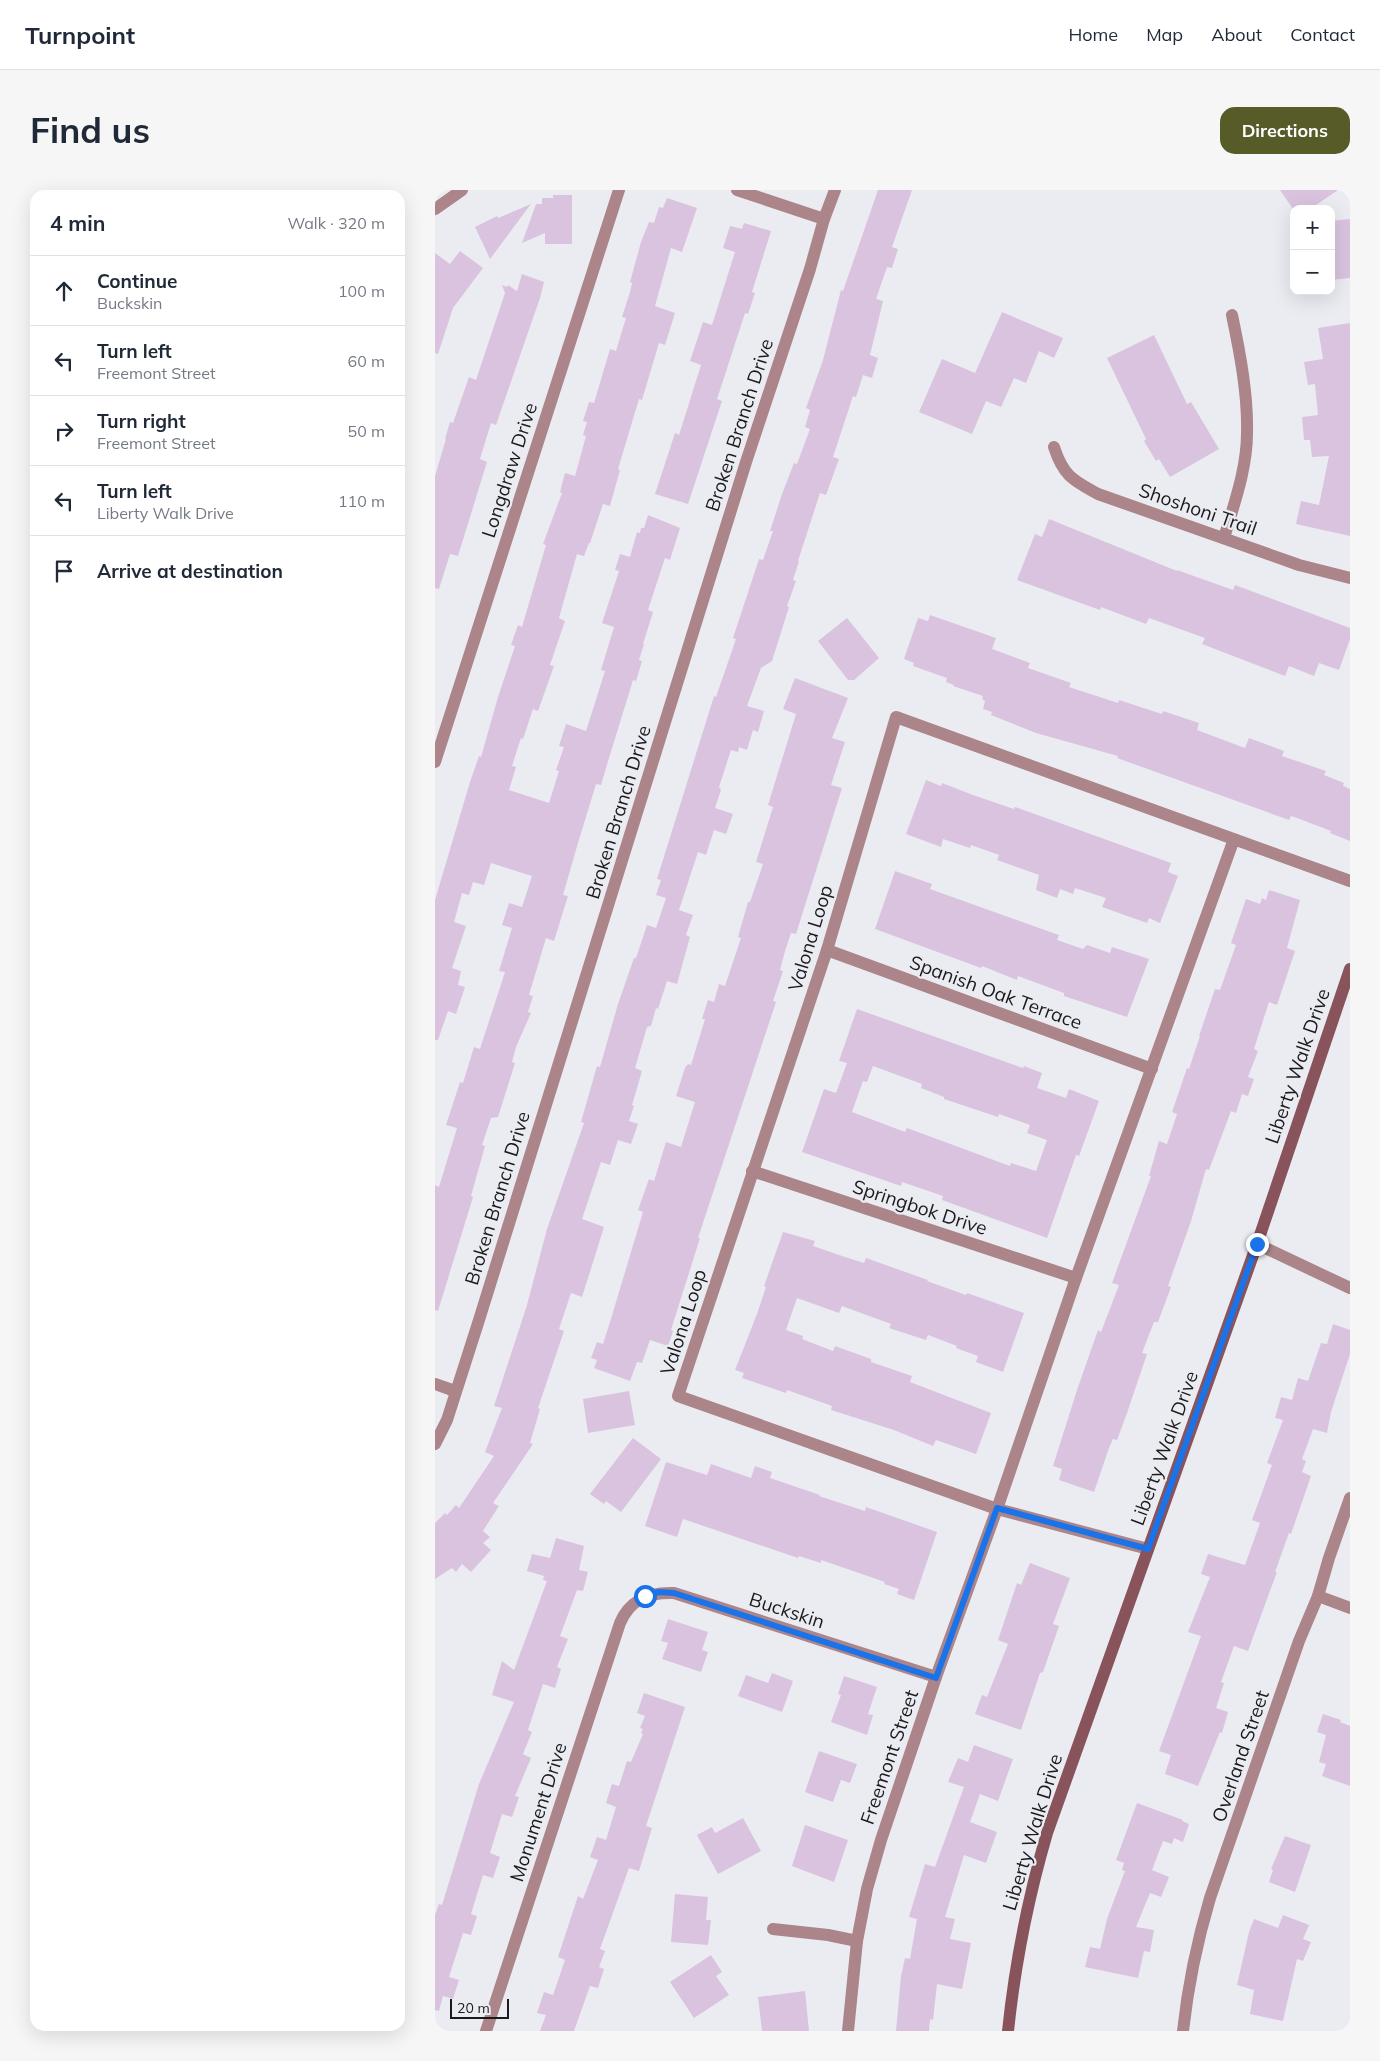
<!DOCTYPE html>
<meta charset="utf-8">
<style>
body{margin:0;font-family:Mulish,sans-serif;background:#f6f6f7;color:#1f2937}
.controls{position:absolute;right:15px;top:15px;display:grid;overflow:hidden;border-radius:10px;box-shadow:0 5px 20px #0002}
.controls button{width:45px;height:45px;display:grid;place-items:center;padding:0;border:0;border-bottom:1px solid #e0e1e3;background:#fff;color:#1f2937;font:25px sans-serif}
.scale{position:absolute;left:15px;bottom:12px;width:59px;box-sizing:border-box;padding-left:5px;border:2px solid #1a1a1c;border-top:0;font-size:14px;line-height:18px;white-space:nowrap;color:#1a1a1c;-webkit-text-stroke:4px #ebecf2;paint-order:stroke}
.stop{position:absolute;width:15px;height:15px;margin:-11px;border:4px solid #1a73e8;border-radius:50%;background:#fff}
.stop.end{background:#1a73e8;border-color:#fff;box-shadow:0 1px 5px #0008}
.list{margin:0;padding:0;list-style:none}
h2{display:flex;justify-content:space-between;align-items:center;height:65px;margin:0;padding:0 20px;font-size:21px}
h2 small{font-size:16px;font-weight:400;color:#747a83}
.list li{display:grid;grid-template-columns:32px 1fr auto;gap:15px;align-items:center;box-sizing:border-box;height:70px;padding:0 20px;border-top:1px solid #e0e1e3}
.list b{display:block;font-size:19px;white-space:nowrap}
.list p{margin:0;font-size:16px;white-space:nowrap;color:#747a83}
.list em{font-size:16px;font-style:normal;color:#747a83}
.icon{flex:none;width:28px;height:28px;fill:none;stroke:currentColor;stroke-width:2;stroke-linecap:round;stroke-linejoin:round}
.map{position:relative;flex:none;width:915px;height:1841px;overflow:hidden;border-radius:15px}
header{display:flex;align-items:center;gap:30px;box-sizing:border-box;height:70px;padding:0 25px;background:#fff;border-bottom:1px solid #e0e1e3}
header strong{font-size:24px}
nav{display:flex;gap:28px;margin-inline-start:auto;font-size:18px}
.intro{display:flex;align-items:center;justify-content:space-between;box-sizing:border-box;height:120px;padding:0 30px}
h1{margin:0;font-size:35px}
.button{padding:12px 22px;border-radius:15px;background:#565b28;color:#fff;font-size:18px;font-weight:700}
main{display:flex;gap:30px;padding:0 30px}
aside{flex:1;background:#fff;border-radius:15px;box-shadow:0 5px 20px #0002}
.map>svg:first-child{display:block}
.building{fill:#dac3df;fill-rule:evenodd}
.lines{fill:none;stroke-linecap:round;stroke-linejoin:round}
.street{stroke:#ab8589;stroke-width:12}
.secondary{stroke:#89535b;stroke-width:12}
.route{stroke:#1a73e8;stroke-width:6}
.labels{text-anchor:middle;stroke-width:4.5;stroke-linejoin:round;paint-order:stroke}
.street-label{font-size:19px;fill:#1a1a1c;stroke:#ebecf2}
</style>
<header>
<strong>Turnpoint</strong>
<nav><a>Home</a><a>Map</a><a>About</a><a>Contact</a></nav>
</header>
<div class="intro"><h1>Find us</h1><a class="button">Directions</a></div>
<main>
<aside>
<h2>4 min<small>Walk · 320 m</small></h2>
<ul class="list">
<li><svg class="icon" aria-label="ahead" viewBox="0 0 24 24"><path d="M12 20V5M6 11l6-6 6 6"/></svg><div><b>Continue</b><p>Buckskin</p></div><em>100 m</em></li>
<li><svg class="icon" aria-label="left" viewBox="0 0 24 24"><path d="M17 20v-9H6M10 6l-5 5 5 5"/></svg><div><b>Turn left</b><p>Freemont Street</p></div><em>60 m</em></li>
<li><svg class="icon" aria-label="right" viewBox="0 0 24 24"><path d="M7 20v-9h11M14 6l5 5-5 5"/></svg><div><b>Turn right</b><p>Freemont Street</p></div><em>50 m</em></li>
<li><svg class="icon" aria-label="left" viewBox="0 0 24 24"><path d="M17 20v-9H6M10 6l-5 5 5 5"/></svg><div><b>Turn left</b><p>Liberty Walk Drive</p></div><em>110 m</em></li>
<li><svg class="icon" aria-label="arrive" viewBox="0 0 24 24"><path d="M6 21V4h12l-3 4 3 4H6"/></svg><div><b>Arrive at destination</b></div></li>
</ul>
</aside>
<div class="map">
<svg width="915" height="1841" viewBox="0 0 915 1841">
<rect width="100%" height="100%" fill="#ebecf2"/>
<g class="building">
<path d="M 443,0 L 477,0 L 457,57 L 463,59 L 457,78 L 452,77 L 441,109 L 448,111 L 435,165 L 443,168 L 437,188 L 428,185 L 421,207 L 418,206 L 398,267 L 404,269 L 391,305 L 385,303 L 363,371 L 364,371 L 358,390 L 361,391 L 352,416 L 354,417 L 337,471 L 326,478 L 312,516 L 329,521 L 323,542 L 318,540 L 312,560 L 304,557 L 303,562 L 296,560 L 284,597 L 286,600 L 280,618 L 298,624 L 291,644 L 279,640 L 271,665 L 263,662 L 244,720 L 258,725 L 251,745 L 255,747 L 242,794 L 232,791 L 223,819 L 221,818 L 216,836 L 212,837 L 200,878 L 207,881 L 197,915 L 199,916 L 194,931 L 203,934 L 196,954 L 183,950 L 175,975 L 166,972 L 147,1029 L 169,1037 L 160,1066 L 147,1107 L 136,1103 L 124,1139 L 129,1141 L 103,1218 L 105,1219 L 95,1253 L 98,1254 L 58,1313 L 64,1316 L 48,1341 L 55,1347 L 48,1353 L 56,1360 L 36,1382 L 27,1374 L 21,1382 L 17,1378 L 0,1389 L 0,1333 L 10,1323 L 12,1325 L 21,1315 L 24,1318 L 59,1266 L 50,1262 L 67,1218 L 59,1216 L 92,1115 L 112,1039 L 149,933 L 146,932 L 162,876 L 165,877 L 183,814 L 199,768 L 201,768 L 212,735 L 221,738 L 231,708 L 221,705 L 226,690 L 222,689 L 279,506 L 281,507 L 301,449 L 298,448 L 324,369 L 328,370 L 338,341 L 335,341 L 347,304 L 359,273 L 362,274 L 375,239 L 370,237 L 375,220 L 371,218 L 388,170 L 406,100 L 408,101 Z"/>
<path d="M 845,0 L 903,0 L 875,19 L 858,19 Z"/>
<path d="M 118,5 L 137,5 L 137,54 L 110,54 L 110,43 L 87,53 L 101,14 L 107,14 L 107,8 L 118,8 Z"/>
<path d="M 232,8 L 262,18 L 247,62 L 236,58 L 220,116 L 240,123 L 230,155 L 224,153 L 207,210 L 204,209 L 183,279 L 185,280 L 175,316 L 168,314 L 155,353 L 154,353 L 149,366 L 142,364 L 124,428 L 130,431 L 115,475 L 119,476 L 103,521 L 98,519 L 88,549 L 86,548 L 77,576 L 81,577 L 74,600 L 114,613 L 124,581 L 121,580 L 129,557 L 124,556 L 131,534 L 151,541 L 170,481 L 166,480 L 179,437 L 167,433 L 184,381 L 180,380 L 185,364 L 195,367 L 202,342 L 205,343 L 206,338 L 209,338 L 213,325 L 245,338 L 235,370 L 230,368 L 213,420 L 218,422 L 208,454 L 209,454 L 204,470 L 207,471 L 201,491 L 198,490 L 171,578 L 166,595 L 161,594 L 143,653 L 128,705 L 133,706 L 119,751 L 111,748 L 94,805 L 98,806 L 93,822 L 96,823 L 81,857 L 77,872 L 80,873 L 63,927 L 56,928 L 47,955 L 50,956 L 36,1006 L 38,1007 L 3,1121 L 0,1120 L 0,995 L 4,997 L 22,938 L 11,935 L 25,892 L 28,893 L 39,857 L 45,859 L 70,782 L 64,781 L 77,738 L 67,735 L 74,713 L 87,717 L 97,686 L 56,673 L 49,695 L 38,692 L 34,705 L 27,703 L 19,732 L 31,736 L 17,778 L 26,781 L 23,795 L 30,797 L 21,824 L 13,821 L 3,850 L 0,850 L 0,710 L 35,592 L 44,566 L 46,567 L 63,507 L 80,456 L 76,455 L 83,435 L 87,437 L 111,355 L 108,354 L 127,303 L 125,302 L 130,283 L 140,286 L 151,246 L 148,245 L 152,232 L 148,231 L 154,212 L 159,213 L 175,159 L 181,161 L 191,128 L 187,127 L 195,102 L 197,93 L 195,92 L 206,52 L 214,32 L 219,33 L 224,17 L 228,18 Z"/>
<path d="M 96,14 L 55,69 L 40,37 L 62,26 L 63,28 Z"/>
<path d="M 915,29 L 915,88 L 896,90 L 896,31 Z"/>
<path d="M 309,33 L 336,41 L 317,102 L 320,103 L 313,124 L 310,123 L 287,194 L 282,209 L 287,211 L 253,314 L 220,304 L 240,243 L 244,245 L 266,175 L 255,171 L 268,132 L 277,135 L 300,62 L 288,58 L 295,36 L 307,39 Z"/>
<path d="M 25,61 L 48,78 L 18,118 L 3,164 L 0,163 L 0,63 L 15,74 Z"/>
<path d="M 87,84 L 109,92 L 105,108 L 61,235 L 56,233 L 45,269 L 52,272 L 23,366 L 15,364 L 4,399 L 0,398 L 0,286 L 11,249 L 10,249 L 15,232 L 18,233 L 34,187 L 41,190 L 70,103 L 67,95 L 72,97 L 73,95 L 82,101 Z"/>
<path d="M 567,122 L 628,148 L 619,168 L 604,161 L 591,193 L 579,188 L 566,217 L 551,211 L 537,244 L 484,222 L 507,169 L 540,183 Z"/>
<path d="M 915,133 L 915,346 L 861,334 L 866,311 L 884,315 L 894,266 L 877,267 L 875,250 L 869,250 L 867,227 L 883,225 L 880,194 L 873,195 L 869,172 L 888,169 L 883,138 Z"/>
<path d="M 719,145 L 752,214 L 756,212 L 784,259 L 735,287 L 724,269 L 721,271 L 709,251 L 711,249 L 672,168 Z"/>
<path d="M 614,329 L 742,381 L 742,380 L 798,400 L 800,395 L 915,438 L 915,449 L 904,480 L 884,473 L 879,486 L 854,476 L 850,486 L 767,454 L 770,448 L 714,428 L 711,434 L 666,417 L 665,420 L 582,390 L 600,344 L 607,347 Z"/>
<path d="M 495,425 L 561,448 L 557,459 L 595,473 L 593,478 L 636,493 L 634,497 L 683,513 L 684,510 L 727,524 L 728,521 L 764,533 L 762,540 L 810,558 L 814,548 L 849,561 L 847,566 L 891,581 L 889,585 L 909,593 L 908,596 L 915,599 L 915,651 L 895,643 L 896,641 L 862,628 L 856,626 L 854,630 L 682,568 L 683,566 L 601,543 L 556,525 L 557,522 L 548,519 L 550,511 L 547,509 L 548,506 L 518,496 L 519,495 L 511,492 L 512,488 L 478,476 L 479,473 L 469,469 L 483,428 L 493,431 Z"/>
<path d="M 412,428 L 444,468 L 419,490 L 413,490 L 383,451 Z"/>
<path d="M 360,488 L 413,508 L 397,548 L 410,552 L 396,595 L 407,598 L 361,744 L 356,743 L 350,761 L 345,780 L 348,781 L 338,811 L 341,812 L 263,1048 L 265,1048 L 236,1140 L 238,1141 L 233,1156 L 215,1150 L 207,1173 L 202,1172 L 195,1191 L 159,1178 L 162,1170 L 156,1168 L 162,1152 L 168,1154 L 175,1132 L 208,1022 L 203,1020 L 214,989 L 219,991 L 231,952 L 246,957 L 260,912 L 241,906 L 250,878 L 253,874 L 256,875 L 270,829 L 267,829 L 273,810 L 279,812 L 284,794 L 290,796 L 306,748 L 303,747 L 313,712 L 315,712 L 325,683 L 328,674 L 321,672 L 338,617 L 333,615 L 361,524 L 348,519 Z"/>
<path d="M 491,590 L 506,596 L 507,593 L 538,605 L 579,619 L 580,617 L 736,673 L 733,682 L 743,686 L 725,733 L 714,728 L 712,733 L 667,717 L 671,708 L 640,698 L 638,704 L 625,699 L 622,708 L 601,700 L 604,685 L 562,670 L 564,665 L 536,655 L 535,658 L 508,649 L 506,657 L 471,644 Z"/>
<path d="M 460,681 L 497,694 L 495,699 L 624,745 L 622,750 L 648,759 L 652,755 L 675,763 L 677,757 L 714,769 L 692,827 L 629,806 L 629,803 L 583,786 L 582,790 L 547,776 L 546,778 L 440,739 Z"/>
<path d="M 834,700 L 865,710 L 852,758 L 860,761 L 842,815 L 834,812 L 819,859 L 823,861 L 813,887 L 819,889 L 813,906 L 807,904 L 801,923 L 796,921 L 774,980 L 771,979 L 756,1031 L 733,1096 L 736,1097 L 723,1132 L 719,1132 L 707,1163 L 712,1164 L 691,1226 L 682,1250 L 678,1249 L 674,1258 L 659,1302 L 624,1290 L 627,1279 L 618,1276 L 642,1200 L 663,1140 L 666,1142 L 684,1095 L 677,1093 L 716,986 L 714,986 L 724,951 L 732,954 L 742,924 L 737,922 L 752,878 L 754,879 L 765,846 L 764,846 L 780,799 L 785,800 L 801,755 L 796,753 L 811,709 L 825,714 L 827,708 L 831,710 Z"/>
<path d="M 422,819 L 588,878 L 589,876 L 607,883 L 602,898 L 631,908 L 634,899 L 664,911 L 644,966 L 641,965 L 612,1048 L 507,1010 L 508,1006 L 467,992 L 466,996 L 367,962 L 389,899 L 401,903 L 412,873 L 404,871 ZM 438,876 L 487,894 L 486,898 L 509,907 L 509,909 L 563,927 L 564,924 L 595,935 L 592,943 L 612,950 L 601,981 L 576,973 L 575,976 L 472,938 L 470,942 L 417,922 L 428,891 L 432,892 Z"/>
<path d="M 348,1042 L 380,1051 L 378,1056 L 410,1067 L 429,1073 L 431,1068 L 493,1090 L 492,1091 L 531,1105 L 532,1103 L 589,1123 L 568,1182 L 541,1172 L 543,1166 L 521,1158 L 522,1156 L 493,1145 L 491,1150 L 454,1138 L 456,1134 L 407,1116 L 404,1123 L 362,1108 L 351,1140 L 368,1146 L 367,1149 L 398,1161 L 400,1156 L 436,1169 L 436,1172 L 477,1186 L 475,1192 L 556,1223 L 541,1264 L 501,1250 L 498,1256 L 459,1240 L 396,1220 L 397,1216 L 352,1200 L 351,1203 L 307,1188 L 309,1183 L 300,1180 L 322,1124 L 331,1097 L 329,1096 Z"/>
<path d="M 898,1134 L 915,1140 L 915,1164 L 896,1222 L 892,1243 L 878,1239 L 867,1269 L 871,1271 L 867,1282 L 876,1286 L 856,1344 L 854,1343 L 840,1382 L 842,1382 L 813,1461 L 799,1456 L 786,1492 L 789,1493 L 781,1518 L 793,1522 L 787,1543 L 785,1542 L 763,1596 L 730,1584 L 736,1565 L 724,1561 L 766,1446 L 753,1442 L 775,1387 L 766,1384 L 773,1364 L 810,1375 L 825,1333 L 817,1330 L 837,1275 L 832,1273 L 848,1230 L 840,1228 L 846,1207 L 857,1210 L 863,1188 L 873,1191 L 886,1153 L 892,1154 Z"/>
<path d="M 194,1201 L 200,1235 L 153,1243 L 148,1209 Z"/>
<path d="M 198,1248 L 226,1269 L 186,1322 L 171,1311 L 169,1314 L 155,1304 Z"/>
<path d="M 231,1272 L 272,1285 L 276,1274 L 316,1288 L 320,1276 L 337,1282 L 335,1288 L 385,1305 L 384,1306 L 430,1321 L 431,1317 L 502,1342 L 479,1410 L 462,1404 L 464,1399 L 449,1394 L 450,1392 L 386,1370 L 386,1373 L 364,1366 L 363,1368 L 248,1329 L 242,1347 L 210,1336 Z"/>
<path d="M 121,1348 L 149,1356 L 144,1380 L 153,1382 L 148,1401 L 142,1400 L 125,1446 L 133,1449 L 122,1477 L 126,1479 L 120,1498 L 108,1494 L 93,1540 L 97,1542 L 88,1564 L 96,1568 L 80,1606 L 84,1607 L 77,1627 L 67,1624 L 55,1663 L 65,1667 L 58,1688 L 48,1685 L 36,1724 L 42,1726 L 36,1745 L 28,1743 L 14,1787 L 24,1790 L 18,1809 L 8,1806 L 4,1821 L 0,1820 L 0,1725 L 4,1714 L 7,1715 L 44,1594 L 79,1512 L 57,1505 L 67,1471 L 79,1480 L 112,1391 L 108,1390 L 109,1386 L 92,1381 L 97,1364 L 115,1368 Z"/>
<path d="M 595,1373 L 635,1388 L 618,1434 L 624,1436 L 608,1482 L 605,1483 L 586,1540 L 540,1524 L 547,1505 L 552,1507 L 573,1454 L 563,1450 L 582,1393 L 586,1395 Z"/>
<path d="M 233,1429 L 273,1442 L 267,1460 L 273,1462 L 266,1482 L 227,1469 L 233,1453 L 226,1451 Z"/>
<path d="M 337,1483 L 358,1491 L 347,1522 L 303,1506 L 311,1485 L 333,1493 Z"/>
<path d="M 409,1486 L 442,1497 L 433,1524 L 438,1525 L 432,1545 L 396,1532 L 406,1505 L 403,1504 Z"/>
<path d="M 209,1503 L 250,1517 L 211,1636 L 217,1638 L 204,1681 L 194,1678 L 165,1759 L 170,1761 L 164,1777 L 169,1779 L 163,1798 L 155,1796 L 139,1841 L 105,1841 L 111,1825 L 102,1823 L 109,1802 L 118,1805 L 130,1770 L 123,1767 L 143,1706 L 148,1709 L 163,1670 L 155,1667 L 162,1647 L 171,1650 L 181,1617 L 171,1613 L 177,1594 L 184,1596 L 192,1571 L 196,1572 L 208,1544 L 206,1543 L 208,1539 L 205,1538 L 210,1526 L 202,1523 Z"/>
<path d="M 888,1524 L 906,1530 L 905,1532 L 915,1536 L 915,1596 L 887,1586 L 891,1574 L 884,1572 L 891,1545 L 882,1542 Z"/>
<path d="M 539,1555 L 578,1569 L 563,1611 L 545,1604 L 535,1632 L 562,1642 L 551,1673 L 529,1665 L 510,1727 L 520,1729 L 515,1749 L 536,1753 L 527,1799 L 502,1794 L 498,1830 L 495,1829 L 494,1841 L 461,1841 L 466,1786 L 470,1768 L 475,1769 L 482,1729 L 474,1727 L 490,1674 L 500,1677 L 529,1597 L 513,1592 L 523,1568 L 533,1572 Z"/>
<path d="M 384,1561 L 422,1574 L 415,1593 L 406,1590 L 398,1612 L 370,1602 Z"/>
<path d="M 702,1613 L 748,1630 L 747,1631 L 754,1634 L 748,1652 L 739,1648 L 737,1654 L 728,1651 L 717,1680 L 734,1687 L 726,1707 L 715,1703 L 701,1737 L 719,1740 L 715,1762 L 709,1761 L 703,1788 L 650,1777 L 655,1757 L 665,1759 L 672,1729 L 690,1681 L 687,1680 L 689,1673 L 681,1670 Z"/>
<path d="M 308,1628 L 326,1661 L 283,1684 L 262,1645 L 277,1637 L 280,1643 Z"/>
<path d="M 370,1635 L 413,1650 L 399,1692 L 357,1676 Z"/>
<path d="M 850,1646 L 876,1655 L 860,1702 L 834,1692 L 838,1680 L 836,1679 Z"/>
<path d="M 240,1704 L 273,1707 L 271,1730 L 276,1730 L 273,1755 L 236,1752 Z"/>
<path d="M 848,1725 L 874,1735 L 868,1749 L 876,1752 L 868,1771 L 862,1769 L 848,1831 L 815,1824 L 819,1800 L 802,1795 L 814,1742 L 819,1729 L 843,1738 Z"/>
<path d="M 276,1765 L 287,1782 L 281,1786 L 294,1805 L 259,1828 L 235,1792 Z"/>
<path d="M 370,1801 L 374,1841 L 327,1841 L 323,1807 Z"/>
</g>
<g class="lines">
<g class="street">
<path d="M 302,0 L 389,29"/>
<path d="M 0,19 L 27,0"/>
<path d="M 619,257 C 628,285 637,290 663,304 L 864,375 L 915,388"/>
<path d="M 789,348 C 799,314 812,279 812,243 C 813,205 805,163 797,125"/>
<path d="M 0,572 L 184,0"/>
<path d="M 799,649 L 641,1088 L 562,1319 L 243,1206 L 392,760 L 461,527 L 915,691"/>
<path d="M 392,760 L 717,879"/>
<path d="M 317,981 L 641,1088"/>
<path d="M 822,1054 L 915,1098"/>
<path d="M 0,1194 L 20,1201"/>
<path d="M 0,1254 L 12,1230 L 44,1130 L 311,272 L 375,79 L 389,29 L 400,0"/>
<path d="M 883,1406 L 915,1418"/>
<path d="M 338,1739 L 393,1745 L 422,1751"/>
<path d="M 51,1841 L 185,1433 C 195,1409 214,1402 239,1403 L 501,1487"/>
<path d="M 413,1841 L 422,1751 L 432,1699 L 446,1650 L 501,1487 L 562,1319 L 713,1359"/>
<path d="M 748,1841 C 753,1795 762,1752 775,1708 L 864,1451 L 883,1406 L 894,1368 L 915,1308"/>
</g>
<path class="secondary" d="M 573,1841 C 580,1774 593,1708 612,1643 L 822,1054 L 915,779"/>
</g>
<g class="lines">
<path class="route" d="M 210,1406 L 224,1402 L 239,1403 L 501,1488 L 562,1318 L 713,1359 L 822,1054"/>
</g>
<g class="labels">
<g class="street-label">
<text transform="translate(304 235) rotate(-72)" y="7">Broken Branch Drive</text>
<text transform="translate(74 280) rotate(-72)" y="7">Longdraw Drive</text>
<text transform="translate(763 319) rotate(19)" y="7">Shoshoni Trail</text>
<text transform="translate(183 622) rotate(-73)" y="7">Broken Branch Drive</text>
<text transform="translate(375 748) rotate(-73)" y="7">Valona Loop</text>
<text transform="translate(561 802) rotate(20)" y="7">Spanish Oak Terrace</text>
<text transform="translate(862 876) rotate(-71)" y="7">Liberty Walk Drive</text>
<text transform="translate(62 1008) rotate(-73)" y="7">Broken Branch Drive</text>
<text transform="translate(485 1017) rotate(18)" y="7">Springbok Drive</text>
<text transform="translate(248 1132) rotate(-72)" y="7">Valona Loop</text>
<text transform="translate(729 1258) rotate(-70)" y="7">Liberty Walk Drive</text>
<text transform="translate(352 1420) rotate(18)" y="7">Buckskin</text>
<text transform="translate(805 1566) rotate(-71)" y="7">Overland Street</text>
<text transform="translate(454 1567) rotate(-71)" y="7">Freemont Street</text>
<text transform="translate(103 1622) rotate(-72)" y="7">Monument Drive</text>
<text transform="translate(597 1642) rotate(-73)" y="7">Liberty Walk Drive</text>
</g>
</g>
</svg>
<div class="controls">
<button>+</button>
<button>−</button>
</div>
<div class="scale">20 m</div>
<div class="stop" style="left:210px;top:1406px"></div>
<div class="stop end" style="left:822px;top:1054px"></div>
</div>
</main>
